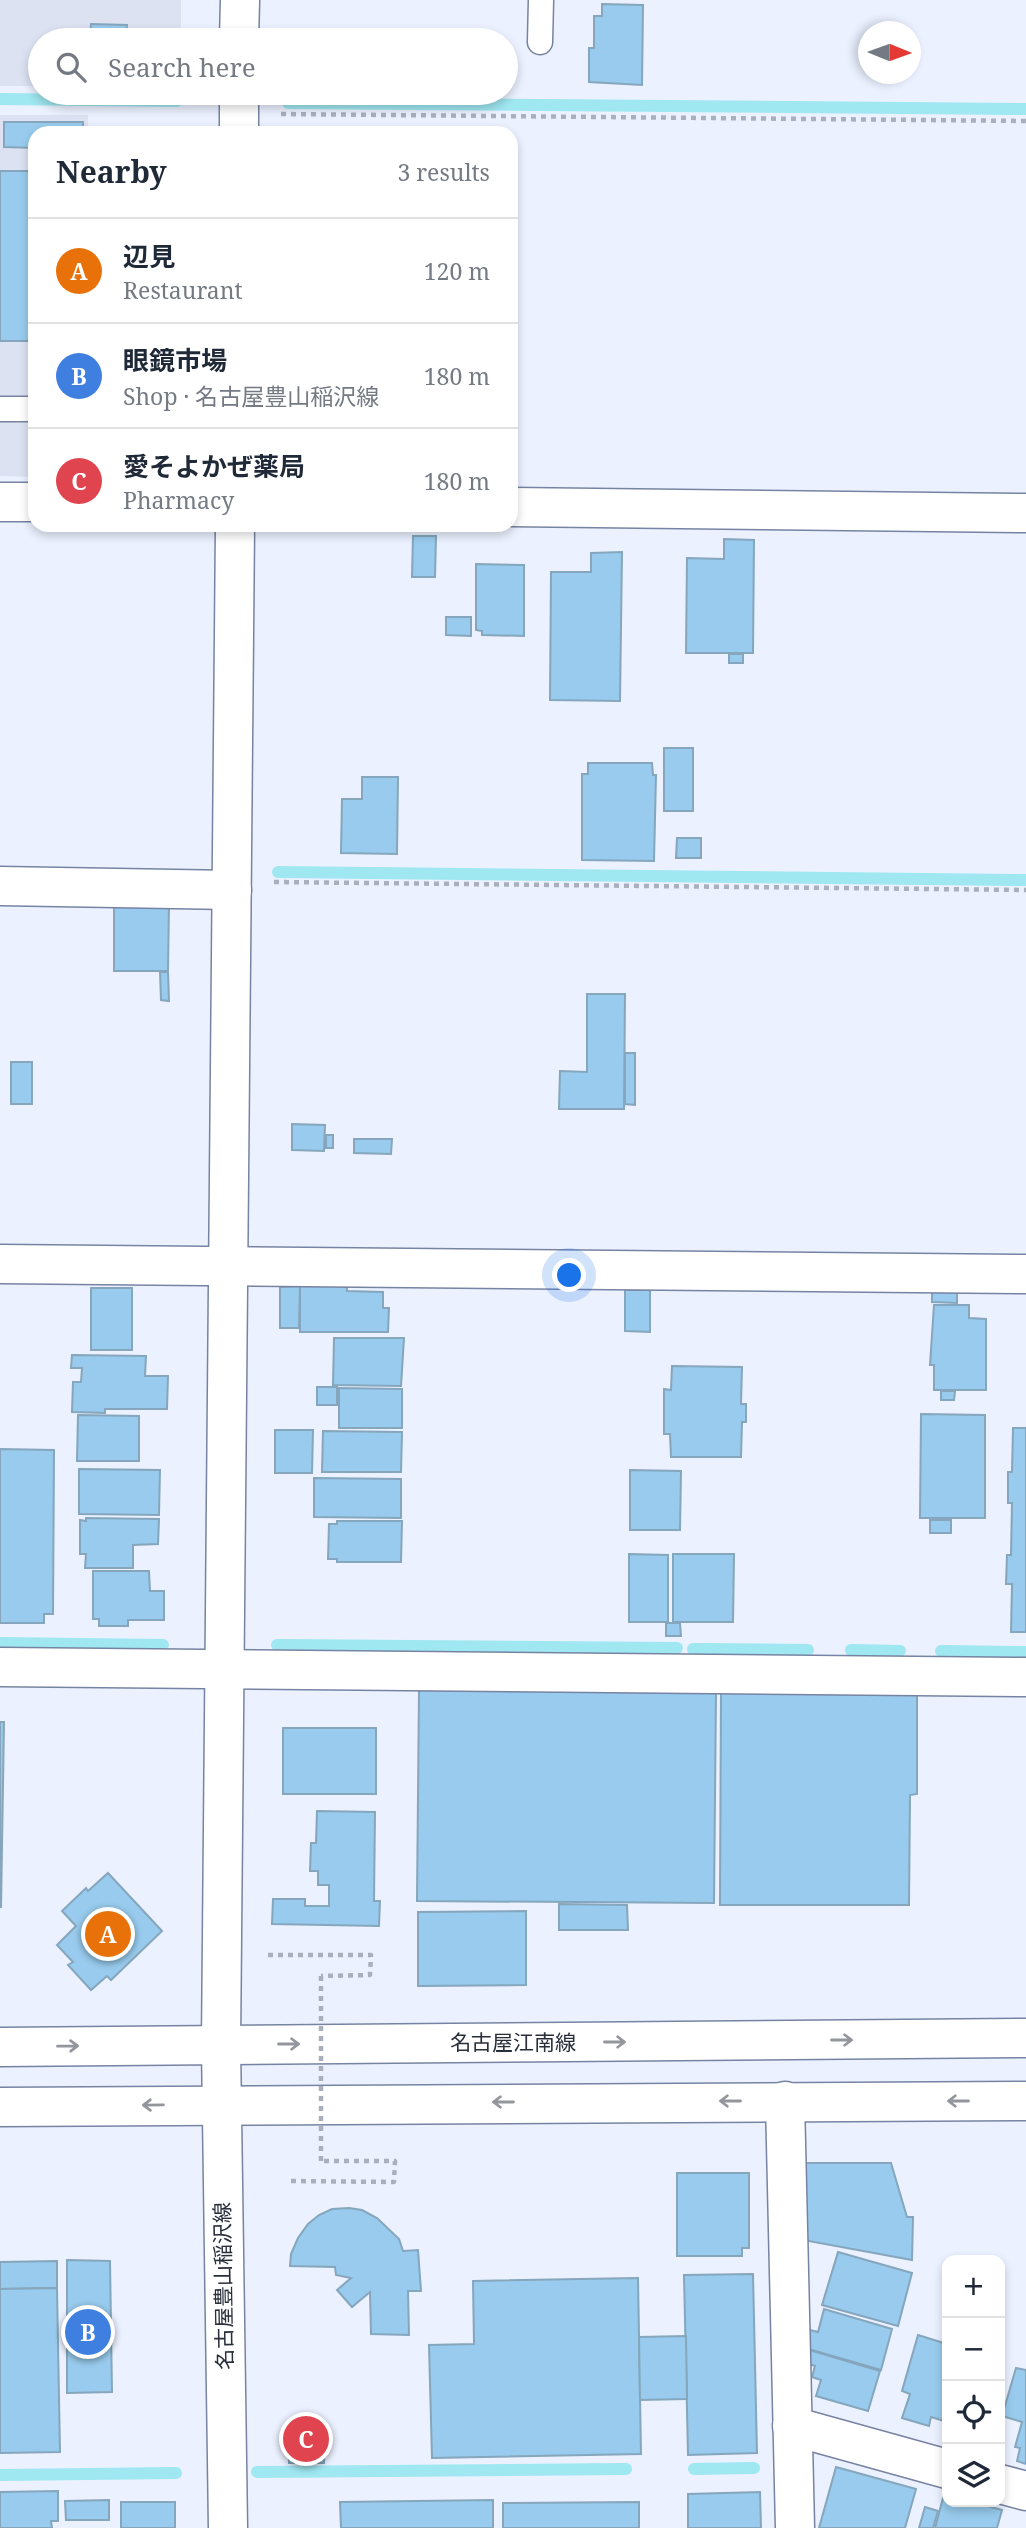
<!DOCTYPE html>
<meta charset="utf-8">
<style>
body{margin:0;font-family:"Noto Serif","Noto Sans JP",serif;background:#f6f6f7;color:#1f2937}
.controls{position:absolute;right:21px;bottom:21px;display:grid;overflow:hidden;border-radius:14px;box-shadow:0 4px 10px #0003}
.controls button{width:63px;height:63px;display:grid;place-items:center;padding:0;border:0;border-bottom:2px solid #e0e1e3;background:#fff;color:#1f2937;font:35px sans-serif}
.compass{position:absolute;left:858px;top:21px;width:63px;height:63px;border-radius:50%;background:#fff;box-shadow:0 4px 10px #0003;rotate:91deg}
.you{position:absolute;left:570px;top:1276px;width:24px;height:24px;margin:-18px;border:5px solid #fff;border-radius:50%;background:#1a73e8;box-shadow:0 0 0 10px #1a73e833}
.badge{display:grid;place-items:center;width:46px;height:46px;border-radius:50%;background:#6f7c28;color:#fff;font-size:23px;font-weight:700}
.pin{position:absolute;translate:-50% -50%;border:4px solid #fff;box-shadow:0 2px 7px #0006}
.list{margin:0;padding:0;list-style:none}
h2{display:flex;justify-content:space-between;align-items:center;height:91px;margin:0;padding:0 28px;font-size:30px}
h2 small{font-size:23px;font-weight:400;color:#747a83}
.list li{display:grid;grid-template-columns:46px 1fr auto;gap:21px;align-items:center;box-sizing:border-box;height:105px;padding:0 28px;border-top:2px solid #e0e1e3}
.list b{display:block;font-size:26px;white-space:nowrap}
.list p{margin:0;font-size:23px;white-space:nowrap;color:#747a83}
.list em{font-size:23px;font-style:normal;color:#747a83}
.icon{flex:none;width:38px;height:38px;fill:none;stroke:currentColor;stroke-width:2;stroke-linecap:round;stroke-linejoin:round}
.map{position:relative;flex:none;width:1026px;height:2528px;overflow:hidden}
.search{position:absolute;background:#fff;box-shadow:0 4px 10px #0003;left:28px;top:28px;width:490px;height:77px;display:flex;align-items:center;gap:18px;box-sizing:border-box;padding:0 24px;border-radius:38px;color:#747a83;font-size:26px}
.panel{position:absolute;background:#fff;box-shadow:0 4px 10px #0003;left:28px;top:126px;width:490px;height:406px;border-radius:21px}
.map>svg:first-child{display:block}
.built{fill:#dce2f2}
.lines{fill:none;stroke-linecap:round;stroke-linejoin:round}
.stream{stroke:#9fe7f1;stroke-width:12}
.building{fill:#98cbed;stroke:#85a6bc;stroke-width:2}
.lane-casing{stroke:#7783a2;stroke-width:27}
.street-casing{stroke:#7783a2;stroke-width:41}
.secondary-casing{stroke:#7783a2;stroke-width:41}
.primary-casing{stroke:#7783a2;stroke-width:41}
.path{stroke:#a9afbd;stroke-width:4.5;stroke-dasharray:5 5;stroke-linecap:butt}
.lane{stroke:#fff;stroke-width:24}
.street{stroke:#fff;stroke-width:38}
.secondary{stroke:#fff;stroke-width:38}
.primary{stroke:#fff;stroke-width:38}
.path-bridge{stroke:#a9afbd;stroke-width:4.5;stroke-dasharray:5 5;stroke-linecap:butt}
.oneway{stroke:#94969d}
.labels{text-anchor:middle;stroke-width:5;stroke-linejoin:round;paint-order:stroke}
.street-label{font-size:21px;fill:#292e3b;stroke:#fefefe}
</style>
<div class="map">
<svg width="1026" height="2528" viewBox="0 0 1026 2528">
<rect width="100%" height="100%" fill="#ebf1ff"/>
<g class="built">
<path d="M 0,0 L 181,0 L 181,40 L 40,40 L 40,86 L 0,86 Z"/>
<path d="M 0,115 L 88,115 L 88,133 L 35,133 L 35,477 L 0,476 Z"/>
</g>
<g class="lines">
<g class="stream">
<path d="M 0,99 L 177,101"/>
<path d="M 288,103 L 1026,109"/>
<path d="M 278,872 L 1026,880"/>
<path d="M 0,1643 L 163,1645"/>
<path d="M 277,1645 L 677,1648"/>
<path d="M 693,1649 L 808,1650"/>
<path d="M 851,1650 L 900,1651"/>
<path d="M 941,1651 L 1026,1652"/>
<path d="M 694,2469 L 754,2468"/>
<path d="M 257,2472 L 626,2469"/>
<path d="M 0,2475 L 176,2473"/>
</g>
</g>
<g class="building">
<path d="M 602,4 L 643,5 L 642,85 L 589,82 L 589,48 L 594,48 L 594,16 L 602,16 Z"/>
<path d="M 91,24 L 127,25 L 126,39 L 90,38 Z"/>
<path d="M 4,122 L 83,122 L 83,133 L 35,133 L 35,148 L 4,147 Z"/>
<rect x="0" y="171" width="35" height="170"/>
<path d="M 413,536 L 436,536 L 435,577 L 412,577 Z"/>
<path d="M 724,539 L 754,540 L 753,653 L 686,653 L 687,558 L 724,559 Z"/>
<path d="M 622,552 L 620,701 L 550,700 L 551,572 L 591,572 L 591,553 Z"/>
<path d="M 476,564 L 524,565 L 524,636 L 482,635 L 482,631 L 476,630 Z"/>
<path d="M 446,617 L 471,617 L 471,636 L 446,635 Z"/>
<rect x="729" y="654" width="14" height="9"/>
<rect x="664" y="748" width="29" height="63"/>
<path d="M 588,763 L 652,763 L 653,775 L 656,775 L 654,861 L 582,860 L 582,774 L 588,774 Z"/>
<path d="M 362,777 L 398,777 L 397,854 L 341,853 L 342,799 L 362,799 Z"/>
<path d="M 677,838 L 701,838 L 701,858 L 676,858 Z"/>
<path d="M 114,901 L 169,902 L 168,971 L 114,971 Z"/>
<path d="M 160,972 L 168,972 L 169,1001 L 161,1000 Z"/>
<path d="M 587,994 L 625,994 L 624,1109 L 559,1109 L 560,1071 L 587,1072 Z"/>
<path d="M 625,1053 L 635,1053 L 635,1105 L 625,1104 Z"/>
<rect x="11" y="1062" width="21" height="42"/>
<path d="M 292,1124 L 325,1125 L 324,1151 L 292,1150 Z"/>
<rect x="326" y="1135" width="7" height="13"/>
<path d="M 354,1139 L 392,1139 L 391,1154 L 354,1153 Z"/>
<path d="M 300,1283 L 347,1283 L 347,1291 L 383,1292 L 383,1308 L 389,1308 L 388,1332 L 300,1332 Z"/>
<path d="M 300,1286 L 299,1328 L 280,1328 L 280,1287 Z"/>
<rect x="91" y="1288" width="41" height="62"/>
<path d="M 625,1290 L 650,1290 L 650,1332 L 625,1331 Z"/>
<path d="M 932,1290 L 957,1291 L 957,1303 L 932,1302 Z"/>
<path d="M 934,1305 L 969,1305 L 969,1318 L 986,1319 L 986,1390 L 934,1390 L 934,1365 L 930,1365 Z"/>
<path d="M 334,1338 L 404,1338 L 401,1386 L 333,1385 Z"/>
<path d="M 72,1355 L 146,1356 L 145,1376 L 168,1376 L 167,1409 L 105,1409 L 105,1413 L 72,1412 L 73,1382 L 81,1382 L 82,1368 L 71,1368 Z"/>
<path d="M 672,1366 L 742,1367 L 741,1404 L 746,1404 L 746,1422 L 742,1422 L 741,1457 L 671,1457 L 670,1434 L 664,1434 L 664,1389 L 671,1390 Z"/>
<rect x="317" y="1387" width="20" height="18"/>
<path d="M 339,1388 L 402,1389 L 402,1428 L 339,1428 Z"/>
<path d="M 941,1391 L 955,1391 L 954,1400 L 941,1400 Z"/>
<path d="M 921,1414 L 985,1415 L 985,1518 L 920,1518 Z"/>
<path d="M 78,1415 L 139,1416 L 139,1461 L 77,1461 Z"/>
<path d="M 1013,1428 L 1026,1428 L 1026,1632 L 1011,1632 L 1012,1584 L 1006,1584 L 1007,1555 L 1011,1555 L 1012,1503 L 1008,1503 L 1008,1472 L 1012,1472 Z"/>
<path d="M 275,1430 L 313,1430 L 312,1473 L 275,1473 Z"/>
<path d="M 323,1431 L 402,1432 L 401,1472 L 322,1472 Z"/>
<path d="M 0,1449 L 54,1450 L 53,1614 L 44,1614 L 44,1623 L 0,1623 Z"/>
<path d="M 79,1469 L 160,1470 L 159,1515 L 79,1514 Z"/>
<path d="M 630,1470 L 681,1471 L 680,1530 L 630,1530 Z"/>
<path d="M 314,1478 L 401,1479 L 401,1518 L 314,1517 Z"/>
<path d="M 86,1518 L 159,1519 L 158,1544 L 133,1545 L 133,1568 L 85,1568 L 86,1554 L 80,1554 L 80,1520 L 86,1521 Z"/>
<rect x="930" y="1520" width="21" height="13"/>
<path d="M 337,1521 L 402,1521 L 401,1562 L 337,1562 L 337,1559 L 328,1559 L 329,1524 L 337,1524 Z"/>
<path d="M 629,1554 L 668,1555 L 668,1622 L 629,1622 Z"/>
<path d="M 673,1554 L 734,1554 L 733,1622 L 673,1622 Z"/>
<path d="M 93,1571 L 149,1571 L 150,1591 L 164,1591 L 164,1620 L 128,1620 L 128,1626 L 99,1626 L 99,1619 L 93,1619 Z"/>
<path d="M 666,1623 L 680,1623 L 681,1636 L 666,1636 Z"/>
<path d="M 419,1690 L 716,1692 L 714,1903 L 417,1901 Z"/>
<path d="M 721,1690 L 917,1690 L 917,1794 L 910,1795 L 909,1905 L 720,1905 Z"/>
<path d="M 0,1722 L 4,1722 L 1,1907 L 0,1907 Z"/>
<rect x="283" y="1728" width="93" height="66"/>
<path d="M 317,1811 L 375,1812 L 374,1901 L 380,1901 L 379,1926 L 272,1924 L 273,1899 L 305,1899 L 305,1906 L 329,1906 L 329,1885 L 318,1885 L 318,1871 L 310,1871 L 311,1843 L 316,1843 Z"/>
<path d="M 108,1873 L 162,1931 L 111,1980 L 107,1976 L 91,1990 L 68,1965 L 73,1962 L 57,1945 L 76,1926 L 62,1911 L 86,1888 L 88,1891 Z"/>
<path d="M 559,1904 L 627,1905 L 628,1930 L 559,1930 Z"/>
<path d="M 526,1911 L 526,1985 L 418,1986 L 418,1912 Z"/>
<path d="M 803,2163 L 891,2163 L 907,2217 L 913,2217 L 912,2260 L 803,2240 Z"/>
<path d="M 677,2173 L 749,2173 L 749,2248 L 742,2248 L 742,2256 L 677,2256 Z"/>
<path d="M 349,2208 L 362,2210 L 377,2218 L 399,2239 L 403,2251 L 418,2250 L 421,2291 L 408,2291 L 409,2335 L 371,2334 L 370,2292 L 352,2307 L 337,2290 L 351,2278 L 336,2275 L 335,2267 L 290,2266 L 291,2254 L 298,2238 L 308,2224 L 319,2215 L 332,2209 Z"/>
<path d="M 838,2252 L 912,2273 L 898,2326 L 822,2305 Z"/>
<path d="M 67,2260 L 110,2261 L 112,2392 L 67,2393 Z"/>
<path d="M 57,2261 L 57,2288 L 0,2289 L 0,2262 Z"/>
<path d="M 753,2274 L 757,2453 L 688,2455 L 684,2275 Z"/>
<path d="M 638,2278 L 641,2454 L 432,2458 L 429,2345 L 474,2344 L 473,2281 Z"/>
<path d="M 57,2288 L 60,2452 L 0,2453 L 0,2289 Z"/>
<path d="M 824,2309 L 892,2329 L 881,2370 L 805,2348 L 810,2330 L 818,2332 Z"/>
<path d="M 918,2335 L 947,2344 L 947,2422 L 931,2417 L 929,2426 L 902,2418 L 910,2394 L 902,2391 Z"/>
<path d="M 686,2336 L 687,2399 L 640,2400 L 639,2337 Z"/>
<path d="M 806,2349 L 880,2371 L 868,2411 L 816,2396 L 821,2380 L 812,2377 L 815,2366 L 802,2362 Z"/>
<path d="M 1016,2368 L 1026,2370 L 1026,2464 L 1017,2461 L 1020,2448 L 1015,2447 L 1022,2422 L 1002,2416 Z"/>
<path d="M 288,2422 L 325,2422 L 324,2463 L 289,2463 Z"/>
<path d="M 836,2467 L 916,2489 L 905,2528 L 819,2528 Z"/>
<path d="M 58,2491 L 58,2521 L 51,2521 L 52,2528 L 0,2528 L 0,2492 Z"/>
<path d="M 760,2492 L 761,2528 L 688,2528 L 688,2494 Z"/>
<path d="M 944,2494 L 947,2495 L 947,2502 L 973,2502 L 1002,2510 L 997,2528 L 935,2528 Z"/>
<path d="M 109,2500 L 109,2520 L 66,2520 L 65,2501 Z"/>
<path d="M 493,2500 L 493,2528 L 341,2528 L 340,2502 Z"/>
<rect x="121" y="2502" width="54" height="26"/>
<path d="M 639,2502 L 639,2528 L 503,2528 L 503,2503 Z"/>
<path d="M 925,2507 L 938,2511 L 933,2528 L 919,2528 Z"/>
</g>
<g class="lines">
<defs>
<g id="lane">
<path d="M 540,42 L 541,0"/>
<path d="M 0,409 L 35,409"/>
</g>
<g id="street">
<path d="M 0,502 L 35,502"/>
<path d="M 511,507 L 1026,513"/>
<path d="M 0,886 L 232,890"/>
<path d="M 0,1264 L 1026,1274"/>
<path d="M 0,1667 L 1026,1677"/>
<path d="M 785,2101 L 795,2528"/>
<path d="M 792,2426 L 947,2469"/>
<path d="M 1000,2484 L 1026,2491"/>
</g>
<g id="secondary">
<path d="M 239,40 L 240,0"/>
<path d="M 239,133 L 239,93"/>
<path d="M 228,2528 L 221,2045 L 235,525"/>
</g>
<g id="primary">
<path d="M 0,2047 L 1026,2038"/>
<path d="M 0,2107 L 1026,2101"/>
</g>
</defs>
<use href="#lane" class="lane-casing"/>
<use href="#street" class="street-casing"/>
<use href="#secondary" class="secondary-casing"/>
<use href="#primary" class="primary-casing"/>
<g class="path">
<path d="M 281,114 L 1026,121"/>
<path d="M 274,882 L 1026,890"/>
<path d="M 268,1955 L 371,1955 L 370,1975 L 321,1976"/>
<path d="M 291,2181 L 394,2182 L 395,2161 L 321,2161"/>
</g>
<use href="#lane" class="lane"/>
<use href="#street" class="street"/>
<use href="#secondary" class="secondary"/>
<use href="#primary" class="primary"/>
<path class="path-bridge" d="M 321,2161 L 321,1976"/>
</g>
<defs><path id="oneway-shaft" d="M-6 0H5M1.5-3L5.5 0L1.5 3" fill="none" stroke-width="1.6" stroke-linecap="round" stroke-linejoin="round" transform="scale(1.75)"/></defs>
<g class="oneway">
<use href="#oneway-shaft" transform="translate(842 2040)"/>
<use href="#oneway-shaft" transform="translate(615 2042)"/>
<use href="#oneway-shaft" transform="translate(289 2044)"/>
<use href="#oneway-shaft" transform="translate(68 2046) rotate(-1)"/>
<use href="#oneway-shaft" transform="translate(730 2101) rotate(180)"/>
<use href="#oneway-shaft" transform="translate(958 2101) rotate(180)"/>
<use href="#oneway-shaft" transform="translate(503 2102) rotate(180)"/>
<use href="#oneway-shaft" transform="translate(153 2105) rotate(179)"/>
</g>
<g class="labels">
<g class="street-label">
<text x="513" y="2050">名古屋江南線</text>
<text transform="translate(224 2286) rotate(-91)" y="7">名古屋豊山稲沢線</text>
</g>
</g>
</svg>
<div class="controls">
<button>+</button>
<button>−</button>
<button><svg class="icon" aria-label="locate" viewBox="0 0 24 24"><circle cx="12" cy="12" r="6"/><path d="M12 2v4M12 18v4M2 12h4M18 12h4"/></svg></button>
<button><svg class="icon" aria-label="layers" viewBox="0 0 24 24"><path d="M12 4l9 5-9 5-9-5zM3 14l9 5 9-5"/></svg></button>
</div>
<svg class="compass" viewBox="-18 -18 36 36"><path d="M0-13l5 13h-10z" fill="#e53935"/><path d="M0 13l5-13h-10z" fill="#747a83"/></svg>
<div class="you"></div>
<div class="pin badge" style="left:108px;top:1934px;background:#e8710a">A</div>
<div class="pin badge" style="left:88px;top:2332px;background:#3f7fe0">B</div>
<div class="pin badge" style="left:306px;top:2439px;background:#e0444e">C</div>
<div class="search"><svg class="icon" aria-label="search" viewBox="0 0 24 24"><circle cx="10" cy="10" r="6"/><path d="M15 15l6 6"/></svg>Search here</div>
<section class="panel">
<h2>Nearby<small>3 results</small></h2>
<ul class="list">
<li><span class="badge" style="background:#e8710a">A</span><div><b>辺見</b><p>Restaurant</p></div><em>120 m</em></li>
<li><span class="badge" style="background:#3f7fe0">B</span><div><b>眼鏡市場</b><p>Shop · 名古屋豊山稲沢線</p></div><em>180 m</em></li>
<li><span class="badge" style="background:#e0444e">C</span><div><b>愛そよかぜ薬局</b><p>Pharmacy</p></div><em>180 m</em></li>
</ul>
</section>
</div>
